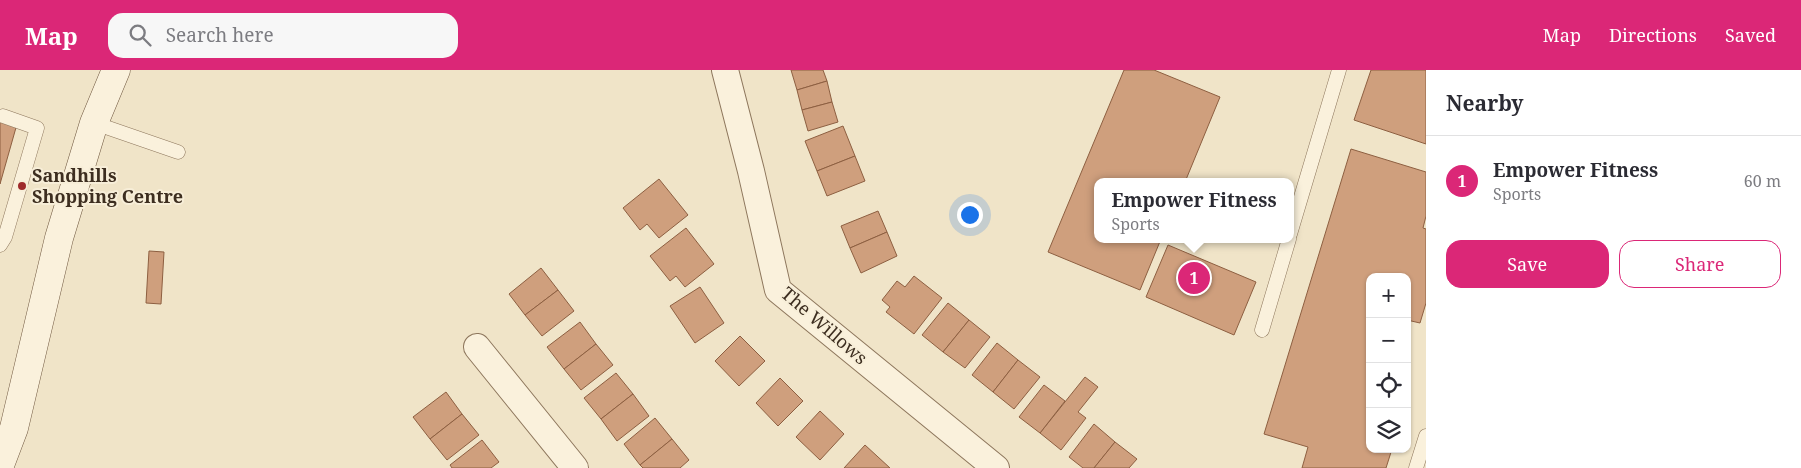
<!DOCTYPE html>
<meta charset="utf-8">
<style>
body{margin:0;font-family:"Noto Serif",serif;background:#f7f7f7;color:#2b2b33}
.controls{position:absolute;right:15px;bottom:15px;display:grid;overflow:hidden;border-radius:10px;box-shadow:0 1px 4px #0004}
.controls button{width:45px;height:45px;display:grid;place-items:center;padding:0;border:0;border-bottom:1px solid #e1e1e2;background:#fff;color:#2b2b33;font:25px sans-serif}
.you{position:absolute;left:969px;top:144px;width:18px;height:18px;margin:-12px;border:4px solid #fff;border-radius:50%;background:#1a73e8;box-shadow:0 0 0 8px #1a73e833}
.badge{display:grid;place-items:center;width:32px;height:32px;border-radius:50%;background:#db2777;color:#fff;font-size:16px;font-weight:700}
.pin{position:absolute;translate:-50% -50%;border:2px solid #fff;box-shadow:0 1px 5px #0006}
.popup{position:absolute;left:1094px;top:108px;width:200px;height:65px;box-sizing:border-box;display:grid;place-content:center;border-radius:10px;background:#fff;filter:drop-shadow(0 1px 4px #0005);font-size:16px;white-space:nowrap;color:#7c7c81}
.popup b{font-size:19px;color:#2b2b33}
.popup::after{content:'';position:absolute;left:50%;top:100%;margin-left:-10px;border:10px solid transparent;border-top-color:#fff}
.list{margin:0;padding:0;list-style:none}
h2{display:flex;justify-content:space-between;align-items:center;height:65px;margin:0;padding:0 20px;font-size:21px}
h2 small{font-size:16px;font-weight:400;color:#7c7c81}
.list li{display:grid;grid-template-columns:32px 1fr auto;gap:15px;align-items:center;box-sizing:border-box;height:90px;padding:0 20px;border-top:1px solid #e1e1e2}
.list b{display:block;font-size:19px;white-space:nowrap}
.list p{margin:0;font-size:16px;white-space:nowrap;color:#7c7c81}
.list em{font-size:16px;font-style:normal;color:#7c7c81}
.actions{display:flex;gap:10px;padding:15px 20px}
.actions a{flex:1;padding:11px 0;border:1px solid #db2777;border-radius:15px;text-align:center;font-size:18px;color:#db2777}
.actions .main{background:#db2777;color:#fff}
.icon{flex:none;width:28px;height:28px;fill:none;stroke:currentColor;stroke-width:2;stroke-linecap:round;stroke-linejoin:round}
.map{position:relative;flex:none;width:1426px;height:398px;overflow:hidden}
header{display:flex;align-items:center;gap:30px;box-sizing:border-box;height:70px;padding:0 25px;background:#db2777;color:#fff}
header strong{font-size:24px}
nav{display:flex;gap:28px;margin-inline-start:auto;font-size:18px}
.search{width:350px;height:45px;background:#f7f7f7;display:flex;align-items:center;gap:12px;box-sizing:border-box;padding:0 18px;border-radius:15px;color:#7c7c81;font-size:19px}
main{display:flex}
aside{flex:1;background:#fff}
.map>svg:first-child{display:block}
.building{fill:#cf9f7d;stroke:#8d5f41}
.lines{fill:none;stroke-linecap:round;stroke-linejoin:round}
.service-casing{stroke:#8d765c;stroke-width:15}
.minor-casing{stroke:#8d765c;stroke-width:28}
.secondary-casing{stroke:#6f573f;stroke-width:29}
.service{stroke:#faf1dc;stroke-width:14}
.minor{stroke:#faf1dc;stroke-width:26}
.secondary{stroke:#faf1dc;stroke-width:28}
.poi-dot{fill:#9e2a2b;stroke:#f7eed8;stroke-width:2}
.labels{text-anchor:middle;stroke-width:4;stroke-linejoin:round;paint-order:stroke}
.poi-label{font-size:18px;font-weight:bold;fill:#3d2e20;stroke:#f7eed8;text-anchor:start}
.street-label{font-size:18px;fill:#3d2e20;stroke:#f7eed8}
</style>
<header>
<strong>Map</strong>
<div class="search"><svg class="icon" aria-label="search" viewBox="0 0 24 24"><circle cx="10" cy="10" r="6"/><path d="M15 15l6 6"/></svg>Search here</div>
<nav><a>Map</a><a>Directions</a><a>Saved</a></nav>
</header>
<main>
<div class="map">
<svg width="1426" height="398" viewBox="0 0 1426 398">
<rect width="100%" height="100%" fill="#f0e4c8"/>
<g class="building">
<path d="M 791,0 L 823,0 L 827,11 L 797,20 Z"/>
<path d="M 1124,0 L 1154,0 L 1220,27 L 1185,112 L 1098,112 L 1098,169 L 1161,169 L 1140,220 L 1048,182 Z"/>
<path d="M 1371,0 L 1426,0 L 1426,74 L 1354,50 Z"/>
<path d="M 827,11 L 832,32 L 802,40 L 797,20 Z"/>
<path d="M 832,32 L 838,52 L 808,61 L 802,40 Z"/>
<path d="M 0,49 L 17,54 L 0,114 Z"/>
<path d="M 843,56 L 855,86 L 817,101 L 805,71 Z"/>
<path d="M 1351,79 L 1426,102 L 1426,146 L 1423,158 L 1426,159 L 1426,233 L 1420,253 L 1407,250 L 1407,207 L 1370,207 L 1370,336 L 1367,347 L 1370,348 L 1370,379 L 1392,379 L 1386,398 L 1302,398 L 1308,377 L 1264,364 Z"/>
<path d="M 855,86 L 865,111 L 827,126 L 817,101 Z"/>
<path d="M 659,109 L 688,145 L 659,168 L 647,154 L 640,160 L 623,138 Z"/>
<path d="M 878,141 L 887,162 L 850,178 L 841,156 Z"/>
<path d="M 686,158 L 714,194 L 685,217 L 676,206 L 670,211 L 650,186 Z"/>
<path d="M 887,162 L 897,186 L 861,203 L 850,178 Z"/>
<path d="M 1168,175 L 1256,212 L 1234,265 L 1146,227 Z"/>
<path d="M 149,181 L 164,182 L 161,234 L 146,233 Z"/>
<path d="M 541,198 L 558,220 L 525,245 L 509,224 Z"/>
<path d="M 914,206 L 942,228 L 914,264 L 886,242 L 890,237 L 882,230 L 897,211 L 905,217 Z"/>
<path d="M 700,217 L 724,253 L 695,273 L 670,236 Z"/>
<path d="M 558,220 L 574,241 L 542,266 L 525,245 Z"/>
<path d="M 948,233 L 969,250 L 943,282 L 922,265 Z"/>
<path d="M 969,250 L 990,267 L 965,298 L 943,282 Z"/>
<path d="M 580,252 L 596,274 L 564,299 L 547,277 Z"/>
<path d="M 740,266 L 765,291 L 739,316 L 715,291 Z"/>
<path d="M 997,273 L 1018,290 L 993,322 L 972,305 Z"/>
<path d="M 596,274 L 613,295 L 581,320 L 564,299 Z"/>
<path d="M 1018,290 L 1040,307 L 1014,339 L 993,322 Z"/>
<path d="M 616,303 L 633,324 L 601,349 L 584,328 Z"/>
<path d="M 1085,307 L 1098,317 L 1078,342 L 1086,348 L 1061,380 L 1040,363 Z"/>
<path d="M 780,308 L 803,331 L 778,356 L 756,333 Z"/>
<path d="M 1044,315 L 1065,331 L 1040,363 L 1019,347 Z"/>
<path d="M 446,322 L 462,344 L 430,369 L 413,347 Z"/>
<path d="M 633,324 L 649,346 L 617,371 L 601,349 Z"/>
<path d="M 820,341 L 844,364 L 820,390 L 796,367 Z"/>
<path d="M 462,344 L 479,365 L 447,390 L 430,369 Z"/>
<path d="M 655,348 L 672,369 L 640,395 L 624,374 Z"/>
<path d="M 1094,354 L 1115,372 L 1094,398 L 1083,398 L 1069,387 Z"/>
<path d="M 672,369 L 689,390 L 680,398 L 643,398 L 640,395 Z"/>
<path d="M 482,370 L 499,392 L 491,398 L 452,398 L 450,395 Z"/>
<path d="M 1115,372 L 1137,389 L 1129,398 L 1094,398 Z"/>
<path d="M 865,375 L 890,398 L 844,398 Z"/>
</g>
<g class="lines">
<defs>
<g id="service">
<path d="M 94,53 L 178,82"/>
<path d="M 1290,164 L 1339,0"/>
<path d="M 0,175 L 5,167 L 37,58 L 3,46"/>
<path d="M 1262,260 L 1289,169"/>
<path d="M 1416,398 L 1426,366"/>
</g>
<g id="minor">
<path d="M 725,0 L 751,101 L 778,220 L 996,398"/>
<path d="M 477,277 L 575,398"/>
</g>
<path id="secondary" d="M 0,395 L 14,358 L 59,168 L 94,53 L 116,0"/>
</defs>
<use href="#service" class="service-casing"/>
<use href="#minor" class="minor-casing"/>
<use href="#secondary" class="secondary-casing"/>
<use href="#service" class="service"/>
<use href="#minor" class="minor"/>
<use href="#secondary" class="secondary"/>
</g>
<circle class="poi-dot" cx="22" cy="116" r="5"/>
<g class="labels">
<g class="poi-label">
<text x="32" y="112">Sandhills<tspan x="32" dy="21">Shopping Centre</tspan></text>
</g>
<g class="street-label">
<text transform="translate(824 256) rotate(41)" y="6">The Willows</text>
</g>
</g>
</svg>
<div class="controls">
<button>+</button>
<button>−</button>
<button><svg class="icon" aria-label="locate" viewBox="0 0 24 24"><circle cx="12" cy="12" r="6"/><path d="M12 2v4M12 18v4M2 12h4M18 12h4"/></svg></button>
<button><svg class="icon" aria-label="layers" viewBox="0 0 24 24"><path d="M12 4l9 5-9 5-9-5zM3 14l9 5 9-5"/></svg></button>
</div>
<div class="you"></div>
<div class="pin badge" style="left:1194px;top:208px">1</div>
<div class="popup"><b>Empower Fitness</b>Sports</div>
</div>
<aside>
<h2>Nearby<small></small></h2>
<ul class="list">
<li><span class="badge">1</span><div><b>Empower Fitness</b><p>Sports</p></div><em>60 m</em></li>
</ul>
<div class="actions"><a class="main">Save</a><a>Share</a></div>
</aside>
</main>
